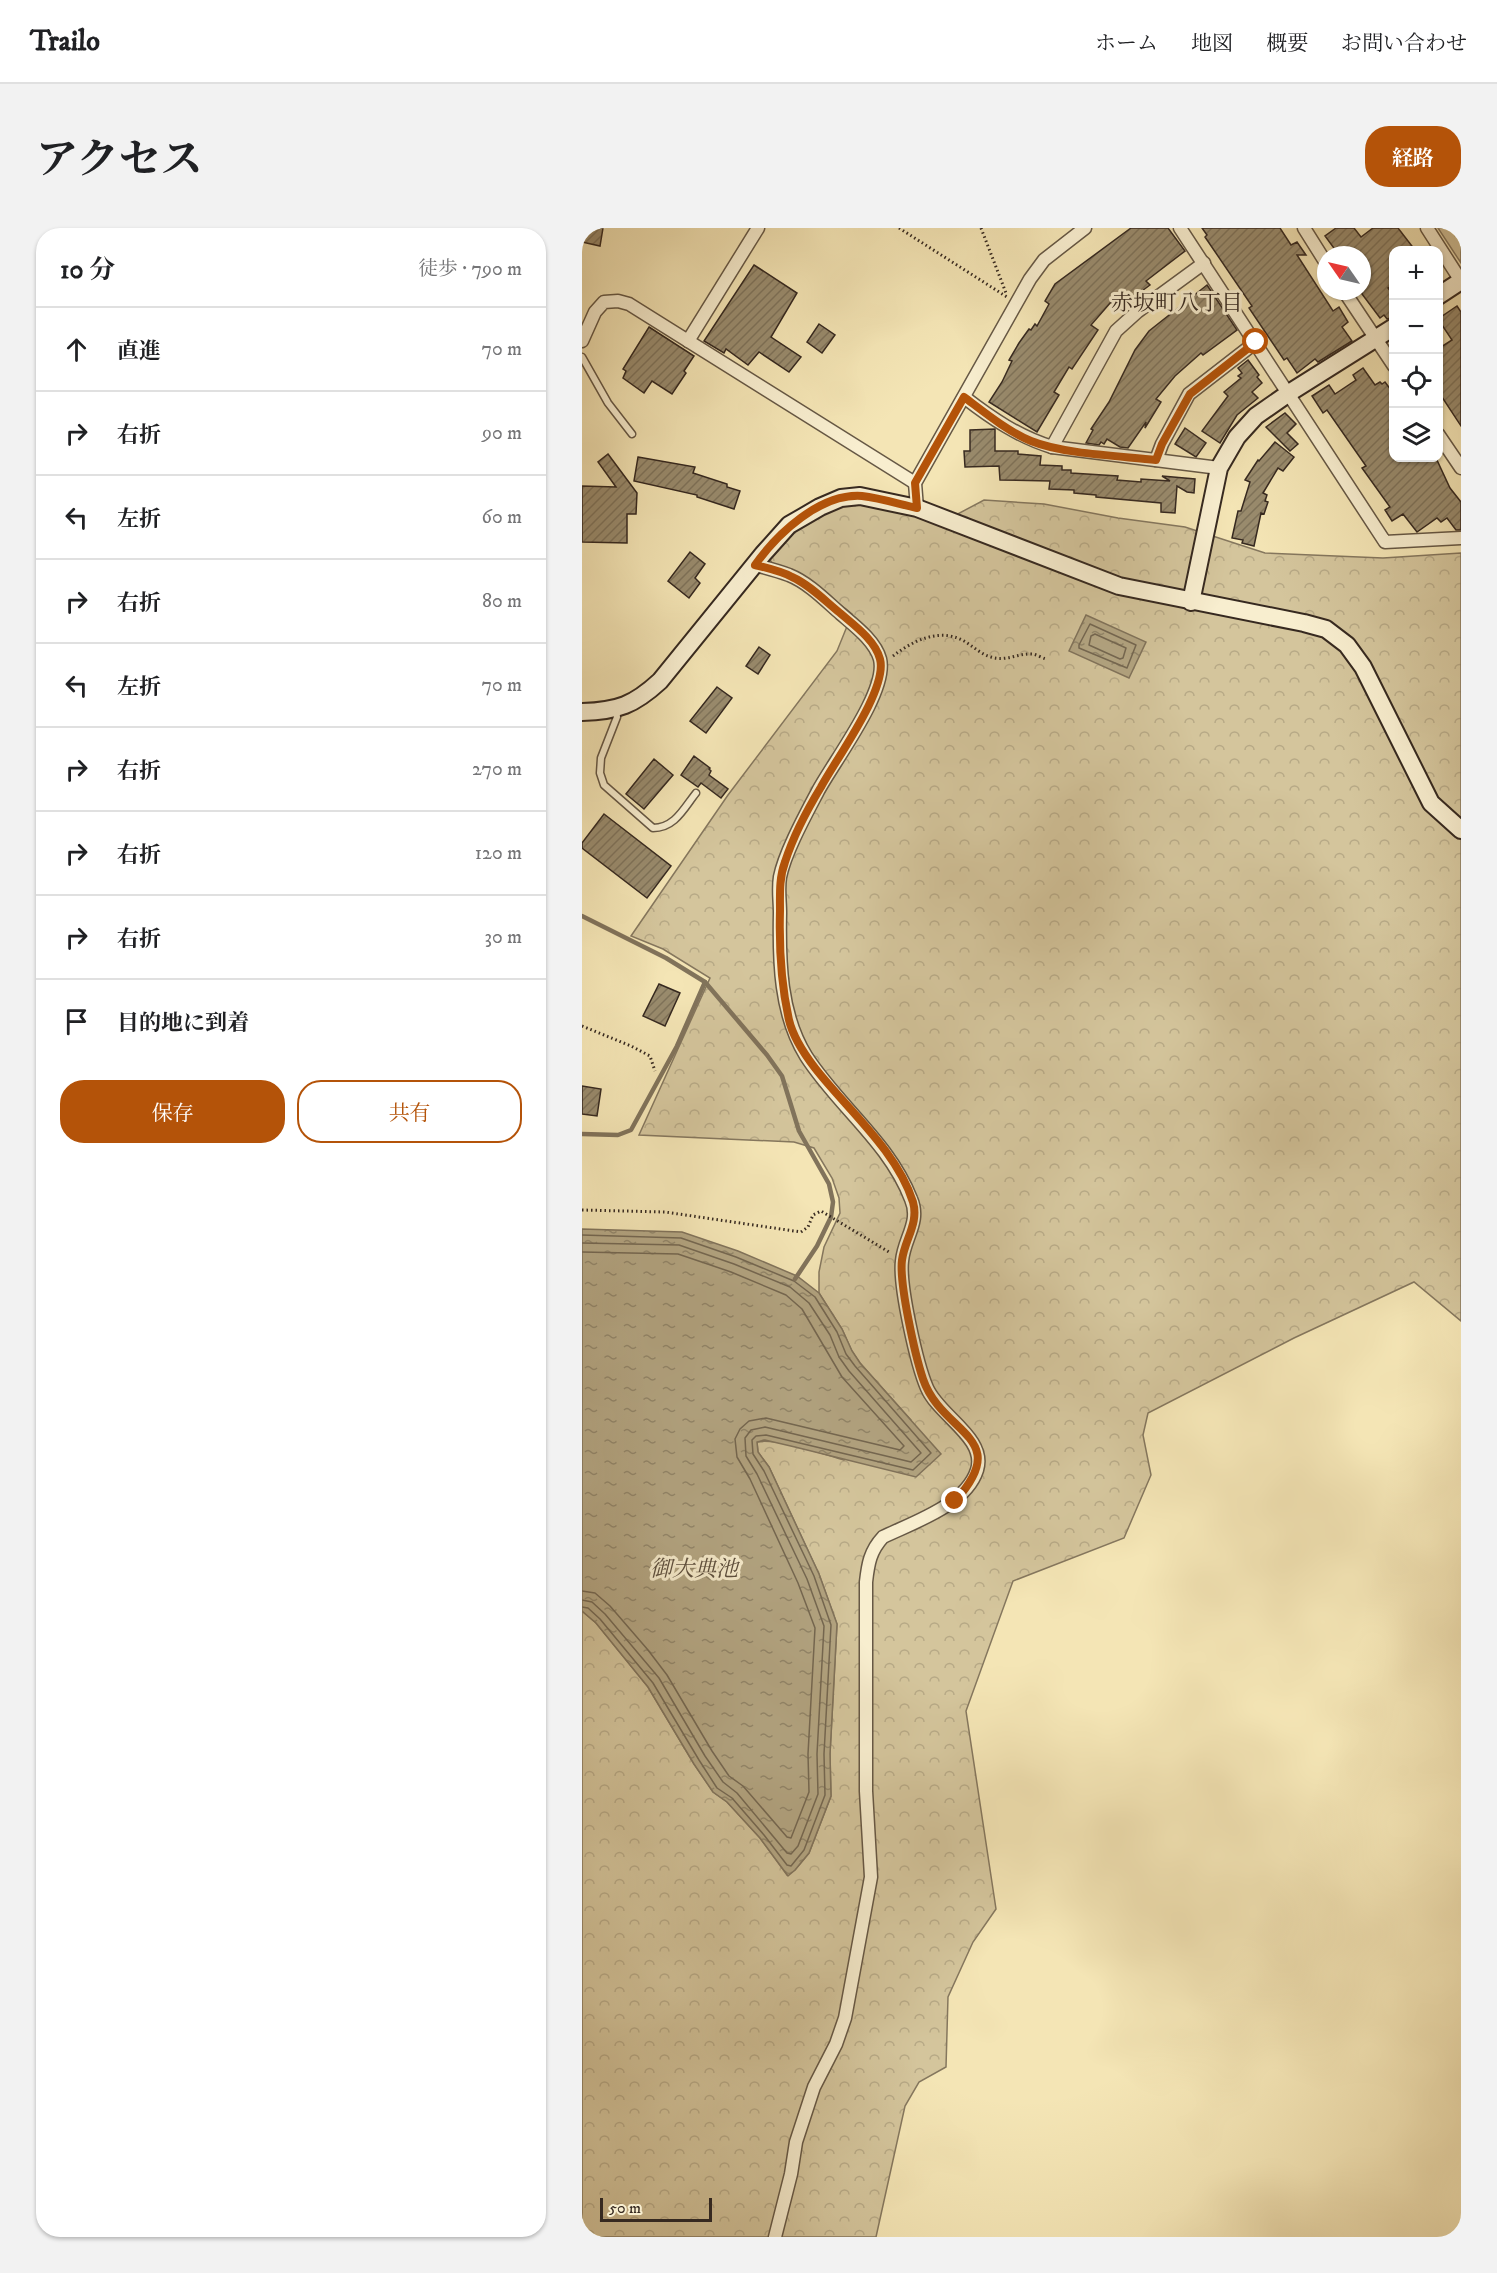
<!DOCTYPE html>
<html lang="ja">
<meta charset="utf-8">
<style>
body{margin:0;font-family:"IM FELL DW Pica","Noto Serif JP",serif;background:#f2f2f2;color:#202124}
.controls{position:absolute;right:18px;top:18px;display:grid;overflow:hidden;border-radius:12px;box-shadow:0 2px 4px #0004}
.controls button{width:54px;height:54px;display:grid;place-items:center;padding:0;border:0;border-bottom:2px solid #e0e0e0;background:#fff;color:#202124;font:30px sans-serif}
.compass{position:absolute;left:735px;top:18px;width:54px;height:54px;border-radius:50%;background:#fff;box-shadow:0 2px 4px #0004;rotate:304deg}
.scale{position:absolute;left:18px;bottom:15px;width:112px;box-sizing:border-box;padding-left:6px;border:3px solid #362920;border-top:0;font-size:16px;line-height:21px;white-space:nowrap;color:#362920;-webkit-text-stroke:4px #f8eecf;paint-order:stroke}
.stop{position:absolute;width:18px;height:18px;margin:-14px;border:4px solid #b45309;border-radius:50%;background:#fff}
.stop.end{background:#b45309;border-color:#fff;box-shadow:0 2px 6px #0008}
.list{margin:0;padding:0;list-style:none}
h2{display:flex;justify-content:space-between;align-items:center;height:78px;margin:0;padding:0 24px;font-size:26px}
h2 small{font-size:20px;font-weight:400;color:#757577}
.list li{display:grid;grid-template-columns:39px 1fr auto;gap:18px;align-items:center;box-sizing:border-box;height:84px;padding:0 24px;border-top:2px solid #e0e0e0}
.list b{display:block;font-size:22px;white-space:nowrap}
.list em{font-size:20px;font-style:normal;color:#757577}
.actions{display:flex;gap:12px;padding:18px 24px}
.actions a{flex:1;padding:14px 0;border:2px solid #b45309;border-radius:24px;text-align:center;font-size:21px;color:#b45309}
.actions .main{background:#b45309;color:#fff}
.icon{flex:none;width:33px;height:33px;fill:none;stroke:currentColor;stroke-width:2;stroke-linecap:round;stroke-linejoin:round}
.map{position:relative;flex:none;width:879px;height:2009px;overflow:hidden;border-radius:24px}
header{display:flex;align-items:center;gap:36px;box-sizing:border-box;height:84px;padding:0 30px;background:#fff;border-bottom:2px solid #e0e0e0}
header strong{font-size:28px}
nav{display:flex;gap:33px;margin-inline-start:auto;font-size:21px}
.intro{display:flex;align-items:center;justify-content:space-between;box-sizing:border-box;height:144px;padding:0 36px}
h1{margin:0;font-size:42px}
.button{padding:15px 27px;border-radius:24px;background:#b45309;color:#fff;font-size:21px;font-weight:700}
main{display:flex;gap:36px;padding:0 36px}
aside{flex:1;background:#fff;border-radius:24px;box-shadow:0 2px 4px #0004}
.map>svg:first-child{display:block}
.forest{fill:url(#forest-crowns);stroke:#85775e;stroke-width:1.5}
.water{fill:url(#water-ripples);stroke:#81735b;stroke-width:1.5}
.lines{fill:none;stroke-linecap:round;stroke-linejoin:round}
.shore{stroke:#746751;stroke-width:1.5}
.stream{stroke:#81735b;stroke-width:4.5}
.building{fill:url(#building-hatch);stroke:#362920;stroke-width:1.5}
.lane-casing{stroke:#665845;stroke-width:9}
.street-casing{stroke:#665845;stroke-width:15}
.secondary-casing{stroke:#362920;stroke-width:20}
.path{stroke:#362920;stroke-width:3;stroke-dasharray:1.5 3;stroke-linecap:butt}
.lane{stroke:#f8eecf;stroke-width:6}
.street{stroke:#f8eecf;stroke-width:12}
.secondary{stroke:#f8eecf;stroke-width:16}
.route{stroke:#b45309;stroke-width:8}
.labels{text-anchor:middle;stroke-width:6;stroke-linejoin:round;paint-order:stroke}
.neighbourhood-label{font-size:22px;fill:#362920;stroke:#f8eecf}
.water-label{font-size:22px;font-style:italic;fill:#5c4e3d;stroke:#f8eecf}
</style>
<header>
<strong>Trailo</strong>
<nav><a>ホーム</a><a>地図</a><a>概要</a><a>お問い合わせ</a></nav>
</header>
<div class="intro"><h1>アクセス</h1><a class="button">経路</a></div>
<main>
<aside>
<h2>10 分<small>徒歩 · 790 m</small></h2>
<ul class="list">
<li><svg class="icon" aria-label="ahead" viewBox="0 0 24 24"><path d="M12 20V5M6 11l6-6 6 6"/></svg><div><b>直進</b></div><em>70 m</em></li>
<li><svg class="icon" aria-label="right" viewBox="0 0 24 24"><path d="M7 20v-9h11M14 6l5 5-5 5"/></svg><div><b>右折</b></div><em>90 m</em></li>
<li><svg class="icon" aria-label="left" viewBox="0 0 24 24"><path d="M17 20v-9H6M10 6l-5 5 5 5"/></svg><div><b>左折</b></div><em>60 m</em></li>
<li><svg class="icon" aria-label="right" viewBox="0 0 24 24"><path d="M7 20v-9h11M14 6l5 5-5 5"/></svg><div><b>右折</b></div><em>80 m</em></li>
<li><svg class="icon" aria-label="left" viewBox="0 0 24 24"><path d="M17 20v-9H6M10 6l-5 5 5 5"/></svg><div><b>左折</b></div><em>70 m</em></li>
<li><svg class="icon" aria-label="right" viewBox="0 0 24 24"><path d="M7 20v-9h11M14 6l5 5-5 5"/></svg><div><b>右折</b></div><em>270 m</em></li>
<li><svg class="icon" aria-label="right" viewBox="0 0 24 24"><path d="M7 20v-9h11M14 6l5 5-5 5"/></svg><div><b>右折</b></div><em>120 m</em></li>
<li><svg class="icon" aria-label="right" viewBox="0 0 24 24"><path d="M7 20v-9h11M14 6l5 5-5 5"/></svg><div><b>右折</b></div><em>30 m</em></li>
<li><svg class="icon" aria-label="arrive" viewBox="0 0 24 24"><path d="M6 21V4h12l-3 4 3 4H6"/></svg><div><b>目的地に到着</b></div></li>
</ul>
<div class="actions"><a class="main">保存</a><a>共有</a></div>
</aside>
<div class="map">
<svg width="879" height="2009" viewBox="0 0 879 2009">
<defs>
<pattern id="forest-crowns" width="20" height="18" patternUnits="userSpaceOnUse" patternTransform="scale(1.5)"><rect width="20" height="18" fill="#d4c59c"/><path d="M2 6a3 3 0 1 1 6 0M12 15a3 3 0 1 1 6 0" fill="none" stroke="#b7a986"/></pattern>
<pattern id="water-ripples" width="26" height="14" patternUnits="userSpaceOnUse" patternTransform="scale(1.5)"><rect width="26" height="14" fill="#b3a582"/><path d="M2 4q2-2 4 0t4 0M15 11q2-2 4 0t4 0" fill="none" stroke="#92866a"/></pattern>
<pattern id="building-hatch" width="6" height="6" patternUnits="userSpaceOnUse" patternTransform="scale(1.5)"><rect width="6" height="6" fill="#998b6d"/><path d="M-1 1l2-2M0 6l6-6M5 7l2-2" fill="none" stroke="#7e7259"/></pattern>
</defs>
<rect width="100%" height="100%" fill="#f4e5b5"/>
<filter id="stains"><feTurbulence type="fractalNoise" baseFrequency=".00333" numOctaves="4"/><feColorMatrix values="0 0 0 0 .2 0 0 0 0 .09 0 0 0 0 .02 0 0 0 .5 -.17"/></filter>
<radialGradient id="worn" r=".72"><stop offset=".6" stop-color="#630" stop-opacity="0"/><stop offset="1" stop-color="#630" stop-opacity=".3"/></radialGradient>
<g class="forest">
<path d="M 856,0 L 879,0 L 879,35 Z"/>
<path d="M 402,272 L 462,276 L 536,290 L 603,299 L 683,325 L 801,330 L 879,325 L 879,1093 L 832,1054 L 712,1110 L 566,1185 L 561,1207 L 569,1247 L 542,1310 L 431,1353 L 384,1483 L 414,1681 L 391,1714 L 366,1769 L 364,1839 L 337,1854 L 323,1878 L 294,2009 L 0,2009 L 0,1383 L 14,1395 L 66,1459 L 112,1536 L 131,1564 L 145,1574 L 178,1610 L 205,1647 L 213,1642 L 227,1625 L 249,1568 L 248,1526 L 255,1396 L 237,1346 L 187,1239 L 176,1224 L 175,1214 C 196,1210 240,1226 262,1232 L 329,1192 L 278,1135 L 270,1123 L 260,1101 L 237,1065 L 237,1044 L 242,1019 L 258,985 L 257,970 L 250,950 L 232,920 L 212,914 L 57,907 L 128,750 L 81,721 L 49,708 L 146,567 L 255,423 L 270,386 C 245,366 221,345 190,335 L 185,327 L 206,305 L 251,281 L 275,274 L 300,278 L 357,296 Z"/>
</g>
<g class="water">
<path d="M 504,387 L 564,414 L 547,450 L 487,423 Z"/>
<path d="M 0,1001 L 100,1004 L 156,1023 L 215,1048 L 237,1065 L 260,1101 L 270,1123 L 278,1135 L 359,1226 L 334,1249 L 213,1219 L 183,1212 L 175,1214 L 176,1224 L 187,1239 L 237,1346 L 255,1396 L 248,1526 L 249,1568 L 227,1625 L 213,1642 L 206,1648 L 178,1610 L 145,1574 L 131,1564 L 112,1536 L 66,1459 L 14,1395 L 0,1383 Z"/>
</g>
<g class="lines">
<g class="shore">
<path d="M 508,396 L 554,417 L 545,440 L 497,420 L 497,417 Z"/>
<path d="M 513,406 L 544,420 L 541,430 L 538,431 L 507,417 L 509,408 Z"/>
<path d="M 0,1007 L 99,1010 L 154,1029 L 212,1053 L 233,1069 L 255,1104 L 264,1126 L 273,1138 L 349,1225 L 331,1242 L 184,1207 L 174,1208 L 170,1212 L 171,1226 L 182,1243 L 232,1348 L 249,1397 L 242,1526 L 243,1567 L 222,1622 L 209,1638 L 205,1637 L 182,1607 L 150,1570 L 135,1560 L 117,1532 L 71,1455 L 18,1391 L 6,1380 L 0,1379"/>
<path d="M 0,1015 L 97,1017 L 152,1036 L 208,1059 L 227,1075 L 248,1107 L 257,1129 L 267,1143 L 339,1225 L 329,1234 L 183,1199 L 169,1202 L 163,1210 L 164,1228 L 175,1246 L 225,1351 L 242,1398 L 235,1526 L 236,1566 L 216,1618 L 209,1626 L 205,1625 L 155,1565 L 141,1554 L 123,1528 L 77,1450 L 23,1386 L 10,1374 L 0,1372"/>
<path d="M 0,1024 L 96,1026 L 149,1044 L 204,1067 L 220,1081 L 260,1149 L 322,1218 L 318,1222 L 184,1190 L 167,1193 L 158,1201 L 153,1211 L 155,1229 L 168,1251 L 216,1355 L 233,1400 L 226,1526 L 227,1564 L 209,1610 L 205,1609 L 161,1558 L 147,1548 L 130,1523 L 85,1447 L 66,1422 L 28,1378 L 13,1365 L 0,1363"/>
</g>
<g class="stream">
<path d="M 0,688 L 84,730 L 123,754 L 185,827 L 200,848 L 217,903 L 247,956 L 251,974 L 249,989 L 235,1018 L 213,1051"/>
<path d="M 0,906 L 36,907 L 49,902 L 95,818 L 123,754"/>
</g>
</g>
<g class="building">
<path d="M 3,0 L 21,0 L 18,18 L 0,14 L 0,2 L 3,2 Z"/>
<path d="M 549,0 L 586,0 L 603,23 L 564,53 L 568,57 L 534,82 L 529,74 L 509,97 L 516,102 L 490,141 L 487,139 L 472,164 L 477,167 L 455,204 L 407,174 L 420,154 L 430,133 L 427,132 L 437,115 L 447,101 L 449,102 L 453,96 L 455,98 L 467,76 L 463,73 L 473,56 Z"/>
<path d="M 620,0 L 698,0 L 709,17 L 715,14 L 724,27 L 715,27 L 751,83 L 757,79 L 766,94 L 760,99 L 770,113 L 736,134 L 733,131 L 715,145 L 705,130 L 702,132 L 667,80 L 670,78 L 623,9 L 625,7 Z"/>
<path d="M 754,0 L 772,0 L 779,9 L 791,0 L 816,0 L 833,22 L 812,22 L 812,56 L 806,60 L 812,68 L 812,89 L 805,91 L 802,87 L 798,90 L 780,66 L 780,27 L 757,27 L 743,8 Z"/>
<path d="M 172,37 L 215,65 L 189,109 L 219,129 L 207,144 L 177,124 L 166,137 L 144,121 L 142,125 L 122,113 Z"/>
<path d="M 625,57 L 655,102 L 621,127 L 619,125 L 593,148 L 574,171 L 579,174 L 563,200 L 564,194 L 546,220 L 538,219 L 525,211 L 522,216 L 519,214 L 517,217 L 504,215 L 511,202 L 509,201 L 527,174 L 553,122 L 567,103 Z"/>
<path d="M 875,78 L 879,84 L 879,198 L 856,163 L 856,121 L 870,112 L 856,91 Z"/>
<path d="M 237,96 L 253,107 L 240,125 L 225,114 Z"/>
<path d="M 67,99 L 112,128 L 102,143 L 104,145 L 90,166 L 70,153 L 62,165 L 41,150 L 44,143 L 41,141 Z"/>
<path d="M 666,132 L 677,147 L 675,149 L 680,155 L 670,164 L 676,170 L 655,187 L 638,215 L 620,203 L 646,168 L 642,164 L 659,150 L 656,148 L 660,145 L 656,140 Z"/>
<path d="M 781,140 L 793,157 L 798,154 L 800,156 L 803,154 L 812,166 L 812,230 L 854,230 L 868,260 L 879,274 L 879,302 L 874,302 L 865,290 L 859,294 L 855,290 L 835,304 L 821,286 L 810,293 L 803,282 L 808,279 L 780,240 L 784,238 L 745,182 L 741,185 L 730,168 L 747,157 L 753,166 L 774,152 L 771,147 Z"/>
<path d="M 703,185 L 714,196 L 705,205 L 716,216 L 708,223 L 684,199 Z"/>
<path d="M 603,200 L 624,215 L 614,229 L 593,216 Z"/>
<path d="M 413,201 L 413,223 L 436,223 L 436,226 L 459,228 L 458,237 L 480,238 L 480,242 L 489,242 L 489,245 L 536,248 L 535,252 L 559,254 L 559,251 L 588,253 L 580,248 L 613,251 L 612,265 L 605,264 L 595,258 L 593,285 L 579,284 L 579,275 L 514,269 L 514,267 L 492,265 L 492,262 L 467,261 L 468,253 L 418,252 L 417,238 L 383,239 L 382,223 L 388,223 L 388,202 Z"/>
<path d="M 693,214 L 712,229 L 701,243 L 696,240 L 681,265 L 685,267 L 683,273 L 686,274 L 682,286 L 679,285 L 672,318 L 660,315 L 661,312 L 650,310 L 656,283 L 659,283 L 668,254 L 663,252 L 676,232 L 677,233 Z"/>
<path d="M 26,226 L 55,265 L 54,286 L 45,286 L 45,315 L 0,314 L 0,258 L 34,259 L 16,234 Z"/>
<path d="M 56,229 L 113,239 L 111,245 L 145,256 L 145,259 L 158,263 L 152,281 L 115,269 L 115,267 L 52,253 Z"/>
<path d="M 108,324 L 123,336 L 113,350 L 118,355 L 107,370 L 86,353 Z"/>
<path d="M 177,419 L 188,427 L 176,446 L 164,438 Z"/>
<path d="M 135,459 L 150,470 L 124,505 L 108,493 Z"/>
<path d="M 112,528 L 128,540 L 127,541 L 129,543 L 127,547 L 146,561 L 139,570 L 119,555 L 116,559 L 99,547 Z"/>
<path d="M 72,531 L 91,547 L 62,581 L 44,566 Z"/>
<path d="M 22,586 L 89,638 L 65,670 L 0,620 L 0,615 Z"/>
<path d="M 77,756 L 98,765 L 83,798 L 61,788 Z"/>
<path d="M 0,858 L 19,861 L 15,888 L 0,886 Z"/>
</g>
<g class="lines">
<defs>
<g id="lane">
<path d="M 0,129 L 26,175 L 50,206"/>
<path d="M 34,482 L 35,489 L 19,530 L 18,545 L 22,557 L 71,600 C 93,600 102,580 114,565"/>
</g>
<g id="street">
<path d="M 598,0 L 803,314 L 879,310"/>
<path d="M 722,0 L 744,35"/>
<path d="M 845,0 L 879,53"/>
<path d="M 762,63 L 812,138"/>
<path d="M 0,113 L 13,84 L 22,74 L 36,73 L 47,76 L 333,255"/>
<path d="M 106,113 L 176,0"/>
<path d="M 382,169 C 409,190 437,209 470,219 L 637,240"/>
<path d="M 856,206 L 879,240"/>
<path d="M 470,219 L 534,103 L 555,84 L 622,35"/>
<path d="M 574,232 L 580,216 L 607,166 L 674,114"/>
<path d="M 335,280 L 333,255 L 448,51 L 462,32 L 503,0"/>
<path d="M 173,337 C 185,340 196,343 207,347 C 227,355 244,373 259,386 C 273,398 293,413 298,431 C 306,463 252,533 236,563 C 224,586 203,624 198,649 C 196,661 198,673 198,685 C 197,733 198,786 224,828 C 256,878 307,914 329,971 C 339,994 322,1010 320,1033 C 317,1058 335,1137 345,1160 C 357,1188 405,1210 395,1242 C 384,1277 332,1294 301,1309 C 288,1323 286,1336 284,1354 L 284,1563 L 289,1649 L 263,1790 L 254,1816 L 232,1859 L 214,1914 L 209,1946 L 193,2009"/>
</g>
<g id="secondary">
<path d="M 856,68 L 879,53"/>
<path d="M 609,374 L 637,240 L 655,209 L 674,188 L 707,165 L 812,99"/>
<path d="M 0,484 C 36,483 52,477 78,453 L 181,326 L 207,297 L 238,279 L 259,270 L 278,268 L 335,280 L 537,358 L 722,395 L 744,401 L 765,417 L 781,439 L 849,575 L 879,602"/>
</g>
</defs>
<use href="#lane" class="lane-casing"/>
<use href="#street" class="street-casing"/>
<use href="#secondary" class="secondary-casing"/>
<g class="path">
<path d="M 317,0 L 425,69"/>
<path d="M 399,0 L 424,65"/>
<path d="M 311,428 C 330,413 357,400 380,412 C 390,417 398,426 409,429 C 424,434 436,425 450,426 C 454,426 460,430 464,431"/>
<path d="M 0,798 L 49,818 L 68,828 L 73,843"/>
<path d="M 0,982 L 83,984 L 219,1004 L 226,999 L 231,987 L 239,983 L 307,1024"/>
</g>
<use href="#lane" class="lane"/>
<use href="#street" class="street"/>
<use href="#secondary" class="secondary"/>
</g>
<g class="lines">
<path class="route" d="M 373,1273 C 432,1208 360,1207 341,1151 C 333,1127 317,1055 320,1032 C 323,1011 337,995 331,974 C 315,923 265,881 233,840 C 223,827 211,809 207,792 C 199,756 197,720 198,683 C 198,666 197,650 203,634 C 211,609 225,582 239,559 C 254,531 306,461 298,431 C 293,412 272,397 258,385 C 243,373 228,357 210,349 C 199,343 185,340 173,337 C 195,306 238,265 280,268 C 298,270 317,276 335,280 L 333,255 L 382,169 C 402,184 425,203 449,213 C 481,226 538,228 574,232 L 580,216 L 608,166 L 674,114"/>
</g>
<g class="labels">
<g class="neighbourhood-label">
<text x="595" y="82">赤坂町八丁目</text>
</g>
<g class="water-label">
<text x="112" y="1348">御大典池</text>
</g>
</g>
<rect width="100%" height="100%" filter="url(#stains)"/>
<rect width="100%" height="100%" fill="url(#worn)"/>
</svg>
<div class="controls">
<button>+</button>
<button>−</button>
<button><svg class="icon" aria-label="locate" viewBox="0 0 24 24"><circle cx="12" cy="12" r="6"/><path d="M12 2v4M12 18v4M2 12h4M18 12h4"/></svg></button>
<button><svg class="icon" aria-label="layers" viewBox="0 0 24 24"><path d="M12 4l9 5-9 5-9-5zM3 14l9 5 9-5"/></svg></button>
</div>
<svg class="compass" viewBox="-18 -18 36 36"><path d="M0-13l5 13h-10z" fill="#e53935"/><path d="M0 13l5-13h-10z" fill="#757577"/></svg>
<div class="scale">50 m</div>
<div class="stop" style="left:674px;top:114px"></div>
<div class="stop end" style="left:373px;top:1273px"></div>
</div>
</main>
